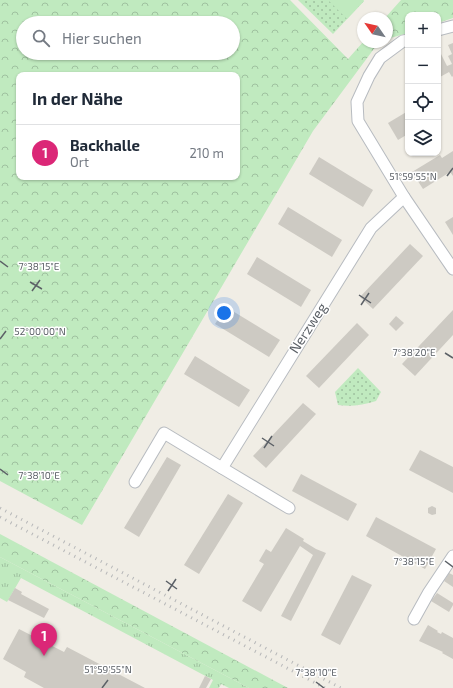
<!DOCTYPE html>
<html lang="de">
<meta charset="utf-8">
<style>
body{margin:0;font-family:"Exo 2",sans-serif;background:#f6f6f7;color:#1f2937}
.controls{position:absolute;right:12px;top:12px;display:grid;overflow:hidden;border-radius:8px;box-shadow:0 1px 3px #0004}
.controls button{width:36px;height:36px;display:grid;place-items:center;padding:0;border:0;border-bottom:1px solid #e0e1e3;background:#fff;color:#1f2937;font:20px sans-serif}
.compass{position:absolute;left:357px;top:12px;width:36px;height:36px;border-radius:50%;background:#fff;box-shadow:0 1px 3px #0004;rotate:304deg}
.you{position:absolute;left:224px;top:313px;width:14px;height:14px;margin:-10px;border:3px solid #fff;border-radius:50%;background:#1a73e8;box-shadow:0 0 0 6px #1a73e833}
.badge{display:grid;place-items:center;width:26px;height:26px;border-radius:50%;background:#db2777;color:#fff;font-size:13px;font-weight:700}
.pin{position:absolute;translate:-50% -33px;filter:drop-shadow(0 1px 2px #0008)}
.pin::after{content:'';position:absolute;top:21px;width:14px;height:12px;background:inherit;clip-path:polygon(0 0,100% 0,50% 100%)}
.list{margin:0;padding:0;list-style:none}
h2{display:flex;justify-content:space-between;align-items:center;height:52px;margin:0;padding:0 16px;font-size:17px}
h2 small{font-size:13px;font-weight:400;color:#747a83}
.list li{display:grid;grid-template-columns:26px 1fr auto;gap:12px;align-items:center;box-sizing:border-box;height:56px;padding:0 16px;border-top:1px solid #e0e1e3}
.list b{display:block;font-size:15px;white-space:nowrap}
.list p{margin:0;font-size:13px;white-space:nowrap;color:#747a83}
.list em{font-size:13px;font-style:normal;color:#747a83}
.icon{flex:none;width:22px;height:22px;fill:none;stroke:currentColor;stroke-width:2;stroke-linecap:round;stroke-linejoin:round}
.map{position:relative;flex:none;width:453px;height:688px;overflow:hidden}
.search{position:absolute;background:#fff;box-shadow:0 1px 3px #0004;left:16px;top:16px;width:224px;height:44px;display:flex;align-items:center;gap:10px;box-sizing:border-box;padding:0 14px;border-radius:22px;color:#747a83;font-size:15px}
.panel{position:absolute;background:#fff;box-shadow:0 1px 3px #0004;left:16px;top:72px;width:224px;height:108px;border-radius:8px}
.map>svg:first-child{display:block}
.grass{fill:url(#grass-tufts)}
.forest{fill:url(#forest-crowns);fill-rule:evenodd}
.park{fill:url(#park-dots)}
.garden{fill:#c0eabf}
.building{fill:#cdcac3}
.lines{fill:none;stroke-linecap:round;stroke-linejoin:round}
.minor-casing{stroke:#b7bbc0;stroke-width:13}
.minor{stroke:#fff;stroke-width:11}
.rail{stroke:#b6b7b8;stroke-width:3;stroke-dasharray:1 5;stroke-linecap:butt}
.ticks{fill:none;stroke:#5c6167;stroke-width:1.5}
.labels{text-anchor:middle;stroke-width:3;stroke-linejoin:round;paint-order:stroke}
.street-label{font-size:14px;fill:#5c6167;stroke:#fff}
.ticks-label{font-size:10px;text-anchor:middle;fill:#5c6167;stroke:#fff;stroke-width:3;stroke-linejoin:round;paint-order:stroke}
</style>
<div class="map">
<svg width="453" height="688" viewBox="0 0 453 688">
<defs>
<pattern id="grass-tufts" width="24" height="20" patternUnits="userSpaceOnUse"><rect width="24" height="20" fill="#c0eabf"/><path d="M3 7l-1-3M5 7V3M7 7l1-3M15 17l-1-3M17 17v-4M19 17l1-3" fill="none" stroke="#9fc19f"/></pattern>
<pattern id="forest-crowns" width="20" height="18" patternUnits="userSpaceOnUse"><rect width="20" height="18" fill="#c0eabf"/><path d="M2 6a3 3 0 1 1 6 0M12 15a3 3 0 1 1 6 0" fill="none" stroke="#9fc19f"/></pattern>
<pattern id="park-dots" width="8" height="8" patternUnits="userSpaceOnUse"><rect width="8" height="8" fill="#c0eabf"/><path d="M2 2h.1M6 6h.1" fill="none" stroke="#9fc19f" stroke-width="1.8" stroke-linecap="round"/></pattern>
</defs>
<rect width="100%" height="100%" fill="#f0ede5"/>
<path class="grass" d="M 0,557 L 249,688 L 229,688 L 221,684 L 219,688 L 209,688 L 213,680 L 21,578 L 7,602 L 0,598 Z"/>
<g class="forest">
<path d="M 0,0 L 290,0 L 348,59 L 363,42 L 379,42 L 313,131 L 82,525 L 0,481 ZM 23,23 L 233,23 L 233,53 L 23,53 ZM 19,75 L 237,75 L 237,177 L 19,177 Z"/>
<path d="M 401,0 L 453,0 L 453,18 L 438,23 L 438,15 L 408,15 L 408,33 L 387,39 L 387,18 L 385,18 Z"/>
<path d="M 0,534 L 288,688 L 249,688 L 0,557 Z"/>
</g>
<g class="park">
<path d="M 298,0 L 363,0 L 364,1 L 333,34 Z"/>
<path d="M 358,368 L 381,392 L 376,401 C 363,405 351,407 338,405 L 335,392 Z"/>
</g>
<path class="garden" d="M 328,0 L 363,0 L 364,1 L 347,19 Z"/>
<g class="building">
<path d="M 453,43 L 453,76 L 452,77 L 449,72 L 440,77 L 438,73 L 438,48 L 447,66 L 452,64 L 448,56 L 452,54 L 448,45 Z"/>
<path d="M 408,111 L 408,134 L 398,140 L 388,123 Z"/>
<path d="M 453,151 L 453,176 L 450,172 L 423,189 L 412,172 L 440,155 L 442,158 Z"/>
<path d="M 319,157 L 373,190 L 363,207 L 309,174 Z"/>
<path d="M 288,207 L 342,240 L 332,257 L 278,224 Z"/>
<path d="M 453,217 L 453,235 L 445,222 Z"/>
<path d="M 410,244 L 423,256 L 373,309 L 360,297 Z"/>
<path d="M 257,257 L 311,290 L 301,307 L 247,274 Z"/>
<path d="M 226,307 L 280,340 L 269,357 L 215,324 Z"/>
<path d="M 453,310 L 453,335 L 415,376 L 402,364 Z"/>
<path d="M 396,316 L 404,323 L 396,331 L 389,324 Z"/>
<path d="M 357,323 L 369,335 L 319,388 L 306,376 Z"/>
<path d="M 195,356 L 250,390 L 239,407 L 184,374 Z"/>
<path d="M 303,403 L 316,414 L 266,468 L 253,456 Z"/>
<path d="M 420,450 L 453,467 L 453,493 L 409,470 Z"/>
<path d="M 167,457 L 181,465 L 139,537 L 124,528 Z"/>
<path d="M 301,474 L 357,504 L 348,521 L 292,491 Z"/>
<path d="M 228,494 L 243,503 L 199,574 L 184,565 Z"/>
<path d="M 432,506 L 436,508 L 436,514 L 432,515 L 428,513 L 428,508 Z"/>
<path d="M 376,517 L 436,549 L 425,569 L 366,536 Z"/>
<path d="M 286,528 L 304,539 L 303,541 L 316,549 L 326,553 L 291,621 L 281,616 L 313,555 L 300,546 L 261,612 L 242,601 L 264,564 L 259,561 L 266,549 L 271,552 Z"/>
<path d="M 449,573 L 453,575 L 453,587 L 444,581 Z"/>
<path d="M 352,575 L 372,585 L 340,645 L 321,635 Z"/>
<path d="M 15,588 L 22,592 L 21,594 L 49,609 L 44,618 L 8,600 Z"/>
<path d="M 437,593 L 453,603 L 453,605 L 449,612 L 431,601 Z"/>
<path d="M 428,625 L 438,631 L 437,632 L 441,634 L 442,632 L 453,638 L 453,659 L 442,653 L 443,652 L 419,641 Z"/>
<path d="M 19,629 L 64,652 L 67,647 L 145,688 L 44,688 L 24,677 L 26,672 L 3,659 Z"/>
<path d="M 205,676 L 211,679 L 206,688 L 199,688 Z"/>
</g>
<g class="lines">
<defs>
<g id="minor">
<path d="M 438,30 L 453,26"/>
<path d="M 404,197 L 453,269"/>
<path d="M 135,482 L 164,433 L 222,468"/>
<path d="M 289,508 L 222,468 L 371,228 L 404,197 L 358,121 L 357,102 L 369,76 L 380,58 L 403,41 L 408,40"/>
<path d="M 414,619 L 429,592 L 453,556"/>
</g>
</defs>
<use href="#minor" class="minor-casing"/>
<use href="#minor" class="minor"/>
<g class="rail">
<path d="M 0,508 L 341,688"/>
<path d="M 0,517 L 325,688"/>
</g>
</g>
<path class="ticks" d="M 447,176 L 453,168M 0,261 L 8,267M 30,282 L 42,289M 32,291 L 40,280M 359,295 L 371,303M 361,305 L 369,293M 0,339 L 6,331M 445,353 L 453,358M 262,438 L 274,446M 264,448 L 272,436M 0,469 L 8,475M 445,561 L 453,567M 166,581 L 177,589M 168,591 L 176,579M 316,682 L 324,688M 102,688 L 108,680"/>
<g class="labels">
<g class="street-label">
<text transform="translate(308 328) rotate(-57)" y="5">Nerzweg</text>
</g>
</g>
<g class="ticks-label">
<text x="413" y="180">51°59'55"N</text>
<text x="39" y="270">7°38'15"E</text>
<text x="40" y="335">52°00'00"N</text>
<text x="414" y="356">7°38'20"E</text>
<text x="39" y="479">7°38'10"E</text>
<text x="414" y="565">7°38'15"E</text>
<text x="108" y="673">51°59'55"N</text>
<text x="316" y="676">7°38'10"E</text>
</g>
</svg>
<div class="controls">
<button>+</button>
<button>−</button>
<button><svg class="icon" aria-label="locate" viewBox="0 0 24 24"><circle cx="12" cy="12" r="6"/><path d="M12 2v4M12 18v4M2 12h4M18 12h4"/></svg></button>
<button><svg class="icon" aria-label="layers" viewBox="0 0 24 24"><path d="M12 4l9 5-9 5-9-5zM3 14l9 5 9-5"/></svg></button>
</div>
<svg class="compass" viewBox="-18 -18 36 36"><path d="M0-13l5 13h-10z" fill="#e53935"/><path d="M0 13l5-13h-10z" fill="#747a83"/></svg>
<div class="you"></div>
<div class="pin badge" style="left:44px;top:656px">1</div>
<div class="search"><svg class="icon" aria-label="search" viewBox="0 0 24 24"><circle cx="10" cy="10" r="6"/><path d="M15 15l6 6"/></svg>Hier suchen</div>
<section class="panel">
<h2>In der Nähe<small></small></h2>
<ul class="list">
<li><span class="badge">1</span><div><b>Backhalle</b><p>Ort</p></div><em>210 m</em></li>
</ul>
</section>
</div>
